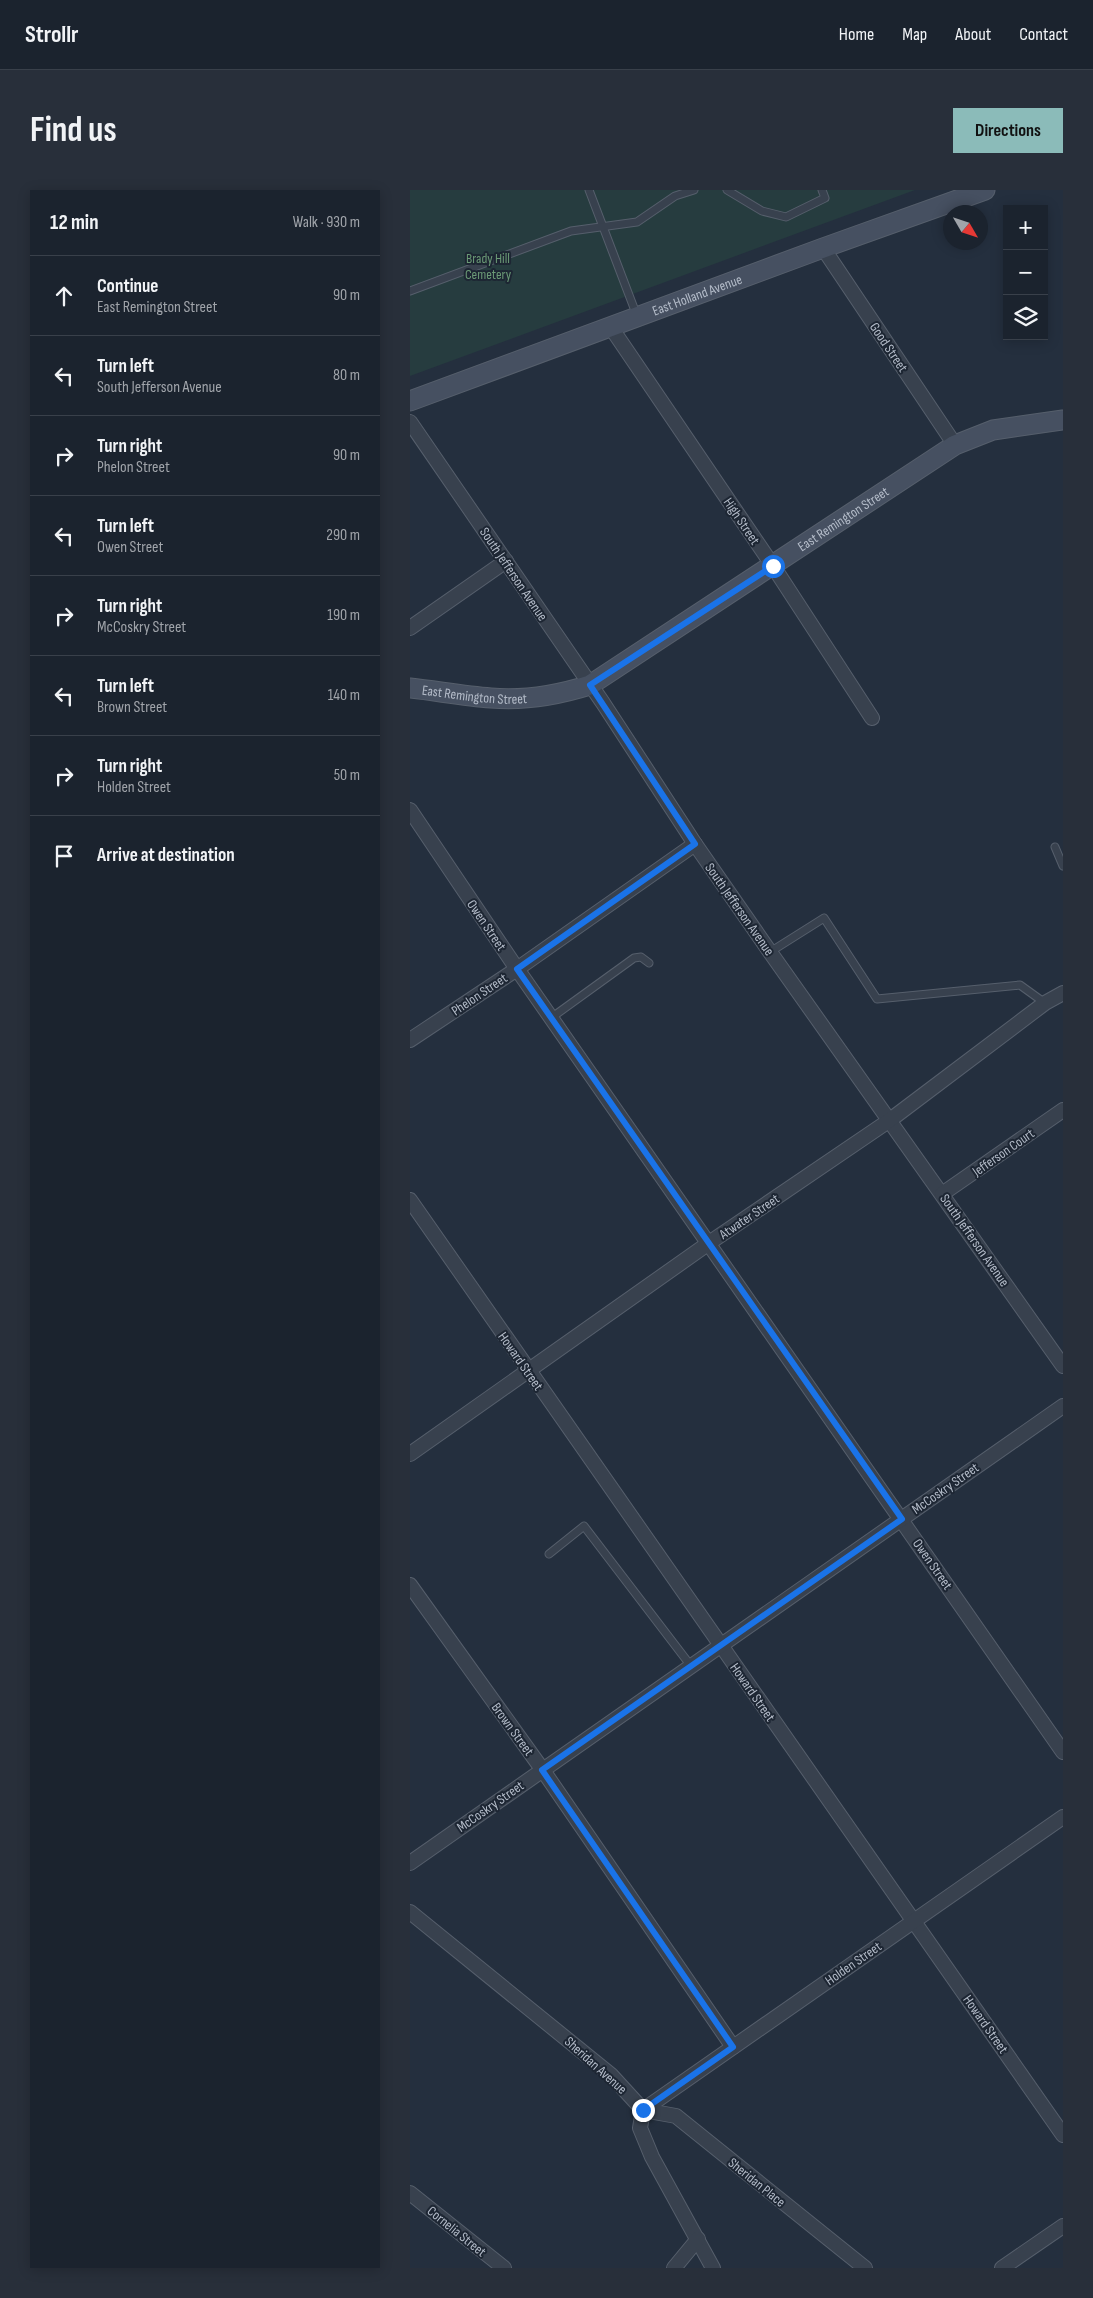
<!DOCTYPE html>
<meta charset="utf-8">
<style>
body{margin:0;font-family:"Sofia Sans Condensed",sans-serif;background:#282f3a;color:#f1f3f6}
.controls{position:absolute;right:15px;top:15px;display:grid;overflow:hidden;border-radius:0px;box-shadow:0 2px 12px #0003}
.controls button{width:45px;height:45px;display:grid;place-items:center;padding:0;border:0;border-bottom:1px solid #39404a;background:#1b232e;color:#f1f3f6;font:25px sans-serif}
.compass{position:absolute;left:533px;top:15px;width:45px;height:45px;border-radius:50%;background:#1b232e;box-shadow:0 2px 12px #0003;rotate:129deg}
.stop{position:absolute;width:15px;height:15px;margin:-11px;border:4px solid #1a73e8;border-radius:50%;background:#fff}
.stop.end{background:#1a73e8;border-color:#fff;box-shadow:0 1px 5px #0008}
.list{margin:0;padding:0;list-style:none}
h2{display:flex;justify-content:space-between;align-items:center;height:65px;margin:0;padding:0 20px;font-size:21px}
h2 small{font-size:16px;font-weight:400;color:#a0a4aa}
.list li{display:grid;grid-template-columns:32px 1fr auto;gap:15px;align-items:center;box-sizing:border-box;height:80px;padding:0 20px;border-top:1px solid #39404a}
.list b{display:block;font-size:19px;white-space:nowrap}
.list p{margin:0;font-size:16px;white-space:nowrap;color:#a0a4aa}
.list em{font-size:16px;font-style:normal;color:#a0a4aa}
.icon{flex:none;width:28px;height:28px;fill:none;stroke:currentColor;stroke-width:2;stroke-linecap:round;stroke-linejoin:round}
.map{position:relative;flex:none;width:653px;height:2078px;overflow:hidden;border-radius:0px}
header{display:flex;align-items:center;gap:30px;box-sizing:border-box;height:70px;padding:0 25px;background:#1b232e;border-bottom:1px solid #39404a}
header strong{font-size:24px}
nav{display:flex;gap:28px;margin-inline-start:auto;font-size:18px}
.intro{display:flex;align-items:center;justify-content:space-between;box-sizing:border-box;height:120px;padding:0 30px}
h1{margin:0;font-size:35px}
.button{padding:12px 22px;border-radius:0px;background:#8bbbb9;color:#111;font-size:18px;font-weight:700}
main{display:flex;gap:30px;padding:0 30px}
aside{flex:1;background:#1b232e;border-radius:0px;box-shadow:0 2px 12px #0003}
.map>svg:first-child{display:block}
.green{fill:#263c3f}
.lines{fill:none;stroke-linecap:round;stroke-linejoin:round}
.lane-casing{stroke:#565f6c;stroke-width:9}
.street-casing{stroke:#565f6c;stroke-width:16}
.secondary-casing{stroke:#565f6c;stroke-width:21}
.lane{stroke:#38414e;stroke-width:7}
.street{stroke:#38414e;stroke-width:14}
.secondary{stroke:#465061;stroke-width:19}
.route{stroke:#1a73e8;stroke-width:6}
.labels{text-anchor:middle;stroke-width:4;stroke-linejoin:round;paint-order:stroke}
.park-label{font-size:14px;fill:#6b9a76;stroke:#1d2633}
.street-label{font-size:14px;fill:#b4bcc9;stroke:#1d2633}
</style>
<header>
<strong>Strollr</strong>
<nav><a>Home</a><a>Map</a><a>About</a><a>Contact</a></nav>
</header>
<div class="intro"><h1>Find us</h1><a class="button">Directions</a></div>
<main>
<aside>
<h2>12 min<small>Walk · 930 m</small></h2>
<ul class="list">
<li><svg class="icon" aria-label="ahead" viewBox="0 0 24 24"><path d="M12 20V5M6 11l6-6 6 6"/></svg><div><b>Continue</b><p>East Remington Street</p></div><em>90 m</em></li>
<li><svg class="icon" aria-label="left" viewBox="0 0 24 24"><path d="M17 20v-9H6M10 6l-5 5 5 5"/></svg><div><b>Turn left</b><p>South Jefferson Avenue</p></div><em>80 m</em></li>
<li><svg class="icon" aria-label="right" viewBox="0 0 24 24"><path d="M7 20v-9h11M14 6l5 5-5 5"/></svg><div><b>Turn right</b><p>Phelon Street</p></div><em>90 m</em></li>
<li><svg class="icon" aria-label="left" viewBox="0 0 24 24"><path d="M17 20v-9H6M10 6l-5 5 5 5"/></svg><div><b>Turn left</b><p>Owen Street</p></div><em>290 m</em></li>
<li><svg class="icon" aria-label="right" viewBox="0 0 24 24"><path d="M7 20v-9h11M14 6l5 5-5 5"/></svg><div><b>Turn right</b><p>McCoskry Street</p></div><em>190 m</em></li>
<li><svg class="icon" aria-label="left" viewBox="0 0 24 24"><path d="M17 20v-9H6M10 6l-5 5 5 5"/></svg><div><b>Turn left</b><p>Brown Street</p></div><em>140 m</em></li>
<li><svg class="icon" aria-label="right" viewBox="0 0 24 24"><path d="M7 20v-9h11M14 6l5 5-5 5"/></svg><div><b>Turn right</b><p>Holden Street</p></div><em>50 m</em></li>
<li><svg class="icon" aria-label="arrive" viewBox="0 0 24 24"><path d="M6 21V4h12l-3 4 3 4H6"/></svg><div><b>Arrive at destination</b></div></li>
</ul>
</aside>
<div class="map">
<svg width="653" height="2078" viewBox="0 0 653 2078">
<rect width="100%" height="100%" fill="#242f3e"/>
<path class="green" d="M 0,0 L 505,0 L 0,186 Z"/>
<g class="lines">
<defs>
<g id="lane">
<path d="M 179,0 L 227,126"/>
<path d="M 317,0 L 352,21 L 376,27 L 415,8 L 412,0"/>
<path d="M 0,101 L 161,41 L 227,32 L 265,6 L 284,0"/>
<path d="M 645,657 L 653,676"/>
<path d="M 360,762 L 414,728 L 467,809 L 610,795 L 635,813"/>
<path d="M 141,828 L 224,768 L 231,767 L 239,773"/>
<path d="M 139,1364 L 174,1336 L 281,1476"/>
</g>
<g id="street">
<path d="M 413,58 L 545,255"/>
<path d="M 200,136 L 363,376 L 462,528"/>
<path d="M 0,232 L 193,513 L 285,654 L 360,762 L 653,1176"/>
<path d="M 0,438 L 96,371"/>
<path d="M 0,620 L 107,779 L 653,1562"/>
<path d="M 0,850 L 107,779 L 285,654"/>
<path d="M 532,1004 L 653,920"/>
<path d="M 0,1010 L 653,1945"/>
<path d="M 0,1264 L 299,1053 L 480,930 L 635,813 L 653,803"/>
<path d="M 0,1395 L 132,1579 L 323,1857"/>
<path d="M 0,1673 L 653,1216"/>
<path d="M 0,1722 L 201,1885 L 233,1920"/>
<path d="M 233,1920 L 653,1627"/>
<path d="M 233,1920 L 266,1926 L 455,2078"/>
<path d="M 233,1920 L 230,1938 L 242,1967 L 303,2078"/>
<path d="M 0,2003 L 94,2078"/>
<path d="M 264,2078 L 288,2049"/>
<path d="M 592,2078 L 653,2036"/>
</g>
<g id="secondary">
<path id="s1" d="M 0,211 L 413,58 L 575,0"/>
<path id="s2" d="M 0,498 C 27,501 54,506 81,508 C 114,511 148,505 180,495 L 545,255 L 583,240 L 653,230"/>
</g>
</defs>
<use href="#lane" class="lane-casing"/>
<use href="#street" class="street-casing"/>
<use href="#secondary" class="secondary-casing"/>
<use href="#lane" class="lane"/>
<use href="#street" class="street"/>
<use href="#secondary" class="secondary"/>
</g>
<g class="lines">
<path class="route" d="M 233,1920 L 323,1857 L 132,1580 L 492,1329 L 107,779 L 285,654 L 180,495 L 363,376"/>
</g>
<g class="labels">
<g class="park-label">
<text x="78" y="73">Brady Hill<tspan x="78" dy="16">Cemetery</tspan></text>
</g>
<g class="street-label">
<text dy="5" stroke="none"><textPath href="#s1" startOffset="306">East Holland Avenue</textPath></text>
<text transform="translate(479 157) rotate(56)" y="5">Good Street</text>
<text dy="5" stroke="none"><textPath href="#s2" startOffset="485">East Remington Street</textPath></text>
<text transform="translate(332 331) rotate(56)" y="5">High Street</text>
<text transform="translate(104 384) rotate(56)" y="5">South Jefferson Avenue</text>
<text dy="5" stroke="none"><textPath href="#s2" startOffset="65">East Remington Street</textPath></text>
<text transform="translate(330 719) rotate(55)" y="5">South Jefferson Avenue</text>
<text transform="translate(77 735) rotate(56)" y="5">Owen Street</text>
<text transform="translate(69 804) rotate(-34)" y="5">Phelon Street</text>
<text transform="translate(593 962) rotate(-35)" y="5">Jefferson Court</text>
<text transform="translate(339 1026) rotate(-34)" y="5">Atwater Street</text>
<text transform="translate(565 1050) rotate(55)" y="5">South Jefferson Avenue</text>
<text transform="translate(111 1171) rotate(55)" y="5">Howard Street</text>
<text transform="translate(535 1298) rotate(-35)" y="5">McCoskry Street</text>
<text transform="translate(523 1374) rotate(55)" y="5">Owen Street</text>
<text transform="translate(343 1502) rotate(55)" y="5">Howard Street</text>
<text transform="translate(103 1539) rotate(54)" y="5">Brown Street</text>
<text transform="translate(80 1616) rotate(-35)" y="5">McCoskry Street</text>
<text transform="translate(443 1773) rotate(-35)" y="5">Holden Street</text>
<text transform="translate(576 1834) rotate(55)" y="5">Howard Street</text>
<text transform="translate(186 1875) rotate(42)" y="5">Sheridan Avenue</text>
<text transform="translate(347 1992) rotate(39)" y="5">Sheridan Place</text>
<text transform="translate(47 2041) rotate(39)" y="5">Cornelia Street</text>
</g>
</g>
</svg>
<div class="controls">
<button>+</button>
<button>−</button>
<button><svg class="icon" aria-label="layers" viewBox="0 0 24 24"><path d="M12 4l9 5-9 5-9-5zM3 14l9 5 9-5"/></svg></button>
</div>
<svg class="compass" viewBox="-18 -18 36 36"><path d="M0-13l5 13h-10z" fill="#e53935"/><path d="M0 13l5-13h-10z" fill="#a0a4aa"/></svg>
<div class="stop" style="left:363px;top:376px"></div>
<div class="stop end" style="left:233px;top:1920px"></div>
</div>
</main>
